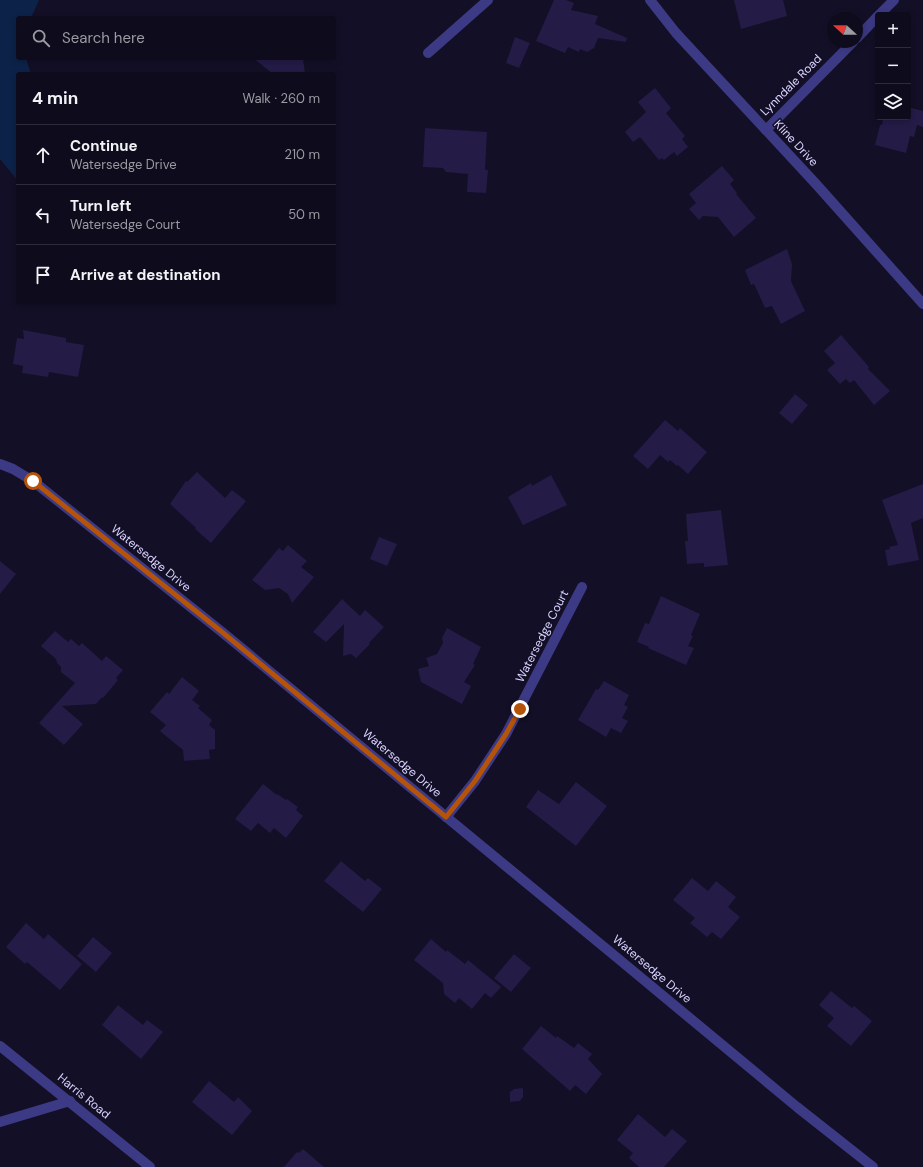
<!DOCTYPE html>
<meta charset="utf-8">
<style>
body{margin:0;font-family:"DM Sans",sans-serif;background:#171425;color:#f1f3f6}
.controls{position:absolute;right:12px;top:12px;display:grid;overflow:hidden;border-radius:4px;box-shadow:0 2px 6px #0003}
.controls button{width:36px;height:36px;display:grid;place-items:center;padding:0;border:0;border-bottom:1px solid #2e2b3b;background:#0e0b1c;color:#f1f3f6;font:20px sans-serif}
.compass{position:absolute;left:827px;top:12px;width:36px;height:36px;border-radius:50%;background:#0e0b1c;box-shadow:0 2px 6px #0003;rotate:291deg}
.stop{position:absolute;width:12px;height:12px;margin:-9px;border:3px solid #b45309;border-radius:50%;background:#fff}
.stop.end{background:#b45309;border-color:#fff;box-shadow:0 1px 4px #0008}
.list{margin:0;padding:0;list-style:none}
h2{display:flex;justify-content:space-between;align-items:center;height:52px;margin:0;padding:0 16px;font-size:17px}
h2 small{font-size:13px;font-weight:400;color:#9b9ba3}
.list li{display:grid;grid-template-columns:26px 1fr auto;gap:12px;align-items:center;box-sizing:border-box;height:60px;padding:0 16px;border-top:1px solid #2e2b3b}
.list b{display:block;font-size:15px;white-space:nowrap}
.list p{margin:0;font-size:13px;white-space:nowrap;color:#9b9ba3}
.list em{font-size:13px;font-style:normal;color:#9b9ba3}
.icon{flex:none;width:22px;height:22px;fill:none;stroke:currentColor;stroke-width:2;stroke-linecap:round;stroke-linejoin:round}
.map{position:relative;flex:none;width:923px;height:1167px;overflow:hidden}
.search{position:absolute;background:#0e0b1c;box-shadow:0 2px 6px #0003;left:16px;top:16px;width:320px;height:44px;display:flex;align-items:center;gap:10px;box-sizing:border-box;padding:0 14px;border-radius:4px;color:#9b9ba3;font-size:15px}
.panel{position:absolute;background:#0e0b1c;box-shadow:0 2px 6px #0003;left:16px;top:72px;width:320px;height:232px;border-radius:4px}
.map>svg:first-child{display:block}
.water{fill:#0c2248}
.building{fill:#241b47}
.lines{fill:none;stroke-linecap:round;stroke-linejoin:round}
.minor{stroke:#3d3a85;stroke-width:10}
.route{stroke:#b45309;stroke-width:5}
.labels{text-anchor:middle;stroke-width:3;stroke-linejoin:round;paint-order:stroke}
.street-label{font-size:12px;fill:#d9d4ff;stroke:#130f26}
</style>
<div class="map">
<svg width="923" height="1167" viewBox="0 0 923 1167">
<rect width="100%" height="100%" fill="#130f26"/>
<path class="water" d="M 0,0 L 39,0 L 31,18 L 18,18 L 18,58 L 26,58 L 31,74 L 18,74 L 18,181 L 0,159 Z"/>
<g class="building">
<path d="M 554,0 L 566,0 L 574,3 L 571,10 L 598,16 L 595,24 L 627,38 L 626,42 L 598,38 L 594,48 L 587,52 L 580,49 L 579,52 L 568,47 L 565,53 L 536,41 Z"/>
<path d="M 734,0 L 783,0 L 787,16 L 741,29 Z"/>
<path d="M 515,37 L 530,43 L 519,68 L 506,63 Z"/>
<path d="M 253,58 L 303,58 L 305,74 L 273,74 Z"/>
<path d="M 655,88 L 671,108 L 666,113 L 685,136 L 682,139 L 688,147 L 677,156 L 674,152 L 664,160 L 662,158 L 659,160 L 640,137 L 633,142 L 625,132 L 646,112 L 638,102 Z"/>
<path d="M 908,107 L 923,111 L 923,127 L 917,125 L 914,137 L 910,136 L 906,153 L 875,145 L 880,125 L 882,125 L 883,117 L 908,117 Z"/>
<path d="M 425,128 L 487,132 L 485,170 L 488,170 L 486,193 L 467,192 L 468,174 L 446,172 L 443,168 L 423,167 Z"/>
<path d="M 722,166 L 734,180 L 730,184 L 737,193 L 736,194 L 756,218 L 734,237 L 718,217 L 703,216 L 699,220 L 689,209 L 696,203 L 689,194 Z"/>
<path d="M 787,249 L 792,264 L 791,281 L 805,311 L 781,324 L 772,306 L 765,308 L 754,284 L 751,285 L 745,270 Z"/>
<path d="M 23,330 L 66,338 L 66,342 L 84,345 L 78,377 L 49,372 L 48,377 L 22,373 L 23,366 L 13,364 L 17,338 L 24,339 Z"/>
<path d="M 841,335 L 869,367 L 868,369 L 890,391 L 874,405 L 854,380 L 850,383 L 846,379 L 840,384 L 827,370 L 835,363 L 824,351 Z"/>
<path d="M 795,394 L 808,405 L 792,424 L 779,413 Z"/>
<path d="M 665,420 L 678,431 L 680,428 L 707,452 L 688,474 L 678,465 L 677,466 L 670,460 L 668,462 L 660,455 L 648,469 L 633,456 Z"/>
<path d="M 197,472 L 225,498 L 232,490 L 246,501 L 211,543 L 195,529 L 196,528 L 170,504 L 186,481 L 187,482 Z"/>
<path d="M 551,475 L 567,505 L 523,525 L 508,497 L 531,483 L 532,486 Z"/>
<path d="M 923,484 L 923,518 L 911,523 L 919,560 L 888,566 L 885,550 L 890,549 L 889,547 L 898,545 L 882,500 Z"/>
<path d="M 721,510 L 728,565 L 704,567 L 704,563 L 687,564 L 685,541 L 688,541 L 686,514 Z"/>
<path d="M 379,537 L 397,544 L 387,566 L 370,559 Z"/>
<path d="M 288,545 L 307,561 L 301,567 L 314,577 L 292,603 L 288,594 L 279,588 L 265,590 L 252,580 L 279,548 L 283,551 Z"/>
<path d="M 0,561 L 16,574 L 0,594 Z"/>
<path d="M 661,596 L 700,614 L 691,635 L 693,636 L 688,646 L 694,648 L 686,665 L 648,648 L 649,647 L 637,642 L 645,623 L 649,624 Z"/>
<path d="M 342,599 L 360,616 L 365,610 L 384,627 L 369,643 L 370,644 L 356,658 L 351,654 L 343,656 L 344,624 L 326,642 L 313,632 Z"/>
<path d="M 447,628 L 481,647 L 473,664 L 475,665 L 464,682 L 471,686 L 462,704 L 421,682 L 418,669 L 429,666 L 426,658 L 437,654 L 443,643 L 442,638 Z"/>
<path d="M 55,631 L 68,642 L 71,639 L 79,646 L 82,643 L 102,661 L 106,656 L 123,670 L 116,678 L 118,680 L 103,698 L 102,697 L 96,704 L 62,706 L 83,724 L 64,745 L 39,723 L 75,683 L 61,672 L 61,667 L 57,663 L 56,659 L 41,646 Z"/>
<path d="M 182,677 L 199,691 L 192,700 L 200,706 L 198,708 L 212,720 L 209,725 L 215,730 L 215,749 L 209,750 L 210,759 L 184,761 L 183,750 L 160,731 L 166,725 L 150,712 L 167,692 L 169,694 Z"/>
<path d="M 604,681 L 629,695 L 624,705 L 628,707 L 622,718 L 628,721 L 621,733 L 611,728 L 606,737 L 578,720 L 596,689 L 598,690 Z"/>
<path d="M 576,782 L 607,806 L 576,846 L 526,807 L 538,790 L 559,804 Z"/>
<path d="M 263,784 L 277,795 L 277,794 L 286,800 L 287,799 L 298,807 L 296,810 L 303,816 L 286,838 L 274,828 L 270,833 L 258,823 L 251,831 L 235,819 Z"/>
<path d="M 341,861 L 365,881 L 368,878 L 382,889 L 363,912 L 324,881 Z"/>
<path d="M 692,878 L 708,891 L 716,881 L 736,897 L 728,907 L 740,917 L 721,939 L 712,932 L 707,937 L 690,923 L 695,918 L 673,900 Z"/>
<path d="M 26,923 L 44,939 L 48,934 L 82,964 L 60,990 L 27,962 L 25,964 L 6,947 Z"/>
<path d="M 93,937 L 112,953 L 96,972 L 77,956 Z"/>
<path d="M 431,939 L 446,952 L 447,950 L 465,964 L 468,960 L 501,987 L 491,998 L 485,993 L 472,1009 L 459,998 L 455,1003 L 444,994 L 443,983 L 414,960 Z"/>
<path d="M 514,954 L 531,968 L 511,992 L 494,978 Z"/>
<path d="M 831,991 L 852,1008 L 854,1006 L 872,1021 L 851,1046 L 827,1026 L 834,1018 L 819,1005 Z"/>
<path d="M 118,1005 L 143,1025 L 147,1020 L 163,1032 L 141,1059 L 102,1025 Z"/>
<path d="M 541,1026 L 556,1038 L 557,1036 L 574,1048 L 578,1043 L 592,1054 L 588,1059 L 602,1074 L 586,1094 L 575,1085 L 570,1091 L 522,1049 Z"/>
<path d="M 209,1081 L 234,1102 L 238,1097 L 252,1111 L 232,1135 L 192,1102 Z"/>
<path d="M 523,1088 L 523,1097 L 520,1101 L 510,1102 L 510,1092 L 514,1089 Z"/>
<path d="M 638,1114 L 665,1137 L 672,1129 L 687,1141 L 664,1167 L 639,1167 L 629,1158 L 633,1153 L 617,1140 Z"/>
<path d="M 303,1149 L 324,1167 L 284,1167 L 297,1152 L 299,1153 Z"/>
</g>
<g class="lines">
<g class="minor">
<path d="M 650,0 L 676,33 L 816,184 L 923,304"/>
<path d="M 879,15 L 894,0"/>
<path d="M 857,38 L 878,16"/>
<path d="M 428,53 L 488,0"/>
<path d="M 766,130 L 853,42"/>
<path d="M 0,464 L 13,469 L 33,481 L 222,632 L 615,956 L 797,1107 L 873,1167"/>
<path d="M 446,817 L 475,781 L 506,734 L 582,587"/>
<path d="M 0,1046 L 150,1167"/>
<path d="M 0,1122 L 70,1101"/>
</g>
</g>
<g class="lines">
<path class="route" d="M 33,481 L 222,632 L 446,817 L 475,781 L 506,734 L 520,709"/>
</g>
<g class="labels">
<g class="street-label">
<text transform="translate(791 85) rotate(-45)" y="4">Lynndale Road</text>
<text transform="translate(796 143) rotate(47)" y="4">Kline Drive</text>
<text transform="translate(151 558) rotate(39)" y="4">Watersedge Drive</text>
<text transform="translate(542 636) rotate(-63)" y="4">Watersedge Court</text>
<text transform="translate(402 763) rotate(40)" y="4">Watersedge Drive</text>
<text transform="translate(652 969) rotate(40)" y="4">Watersedge Drive</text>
<text transform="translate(84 1096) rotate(39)" y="4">Harris Road</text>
</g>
</g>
</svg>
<div class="controls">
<button>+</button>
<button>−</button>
<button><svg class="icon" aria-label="layers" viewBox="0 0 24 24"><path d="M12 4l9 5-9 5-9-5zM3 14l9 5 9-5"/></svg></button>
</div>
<svg class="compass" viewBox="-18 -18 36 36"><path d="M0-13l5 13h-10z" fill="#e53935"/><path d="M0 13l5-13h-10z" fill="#9b9ba3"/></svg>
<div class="stop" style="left:33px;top:481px"></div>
<div class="stop end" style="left:520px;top:709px"></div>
<div class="search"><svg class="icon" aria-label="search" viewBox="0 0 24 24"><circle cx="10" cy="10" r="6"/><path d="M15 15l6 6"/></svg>Search here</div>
<section class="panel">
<h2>4 min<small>Walk · 260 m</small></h2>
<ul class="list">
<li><svg class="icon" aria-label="ahead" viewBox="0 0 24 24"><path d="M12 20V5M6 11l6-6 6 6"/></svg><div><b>Continue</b><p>Watersedge Drive</p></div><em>210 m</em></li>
<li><svg class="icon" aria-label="left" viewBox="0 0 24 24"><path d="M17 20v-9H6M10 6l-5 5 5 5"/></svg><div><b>Turn left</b><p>Watersedge Court</p></div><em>50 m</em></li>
<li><svg class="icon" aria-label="arrive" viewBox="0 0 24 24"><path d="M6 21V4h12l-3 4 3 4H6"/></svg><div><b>Arrive at destination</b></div></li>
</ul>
</section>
</div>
